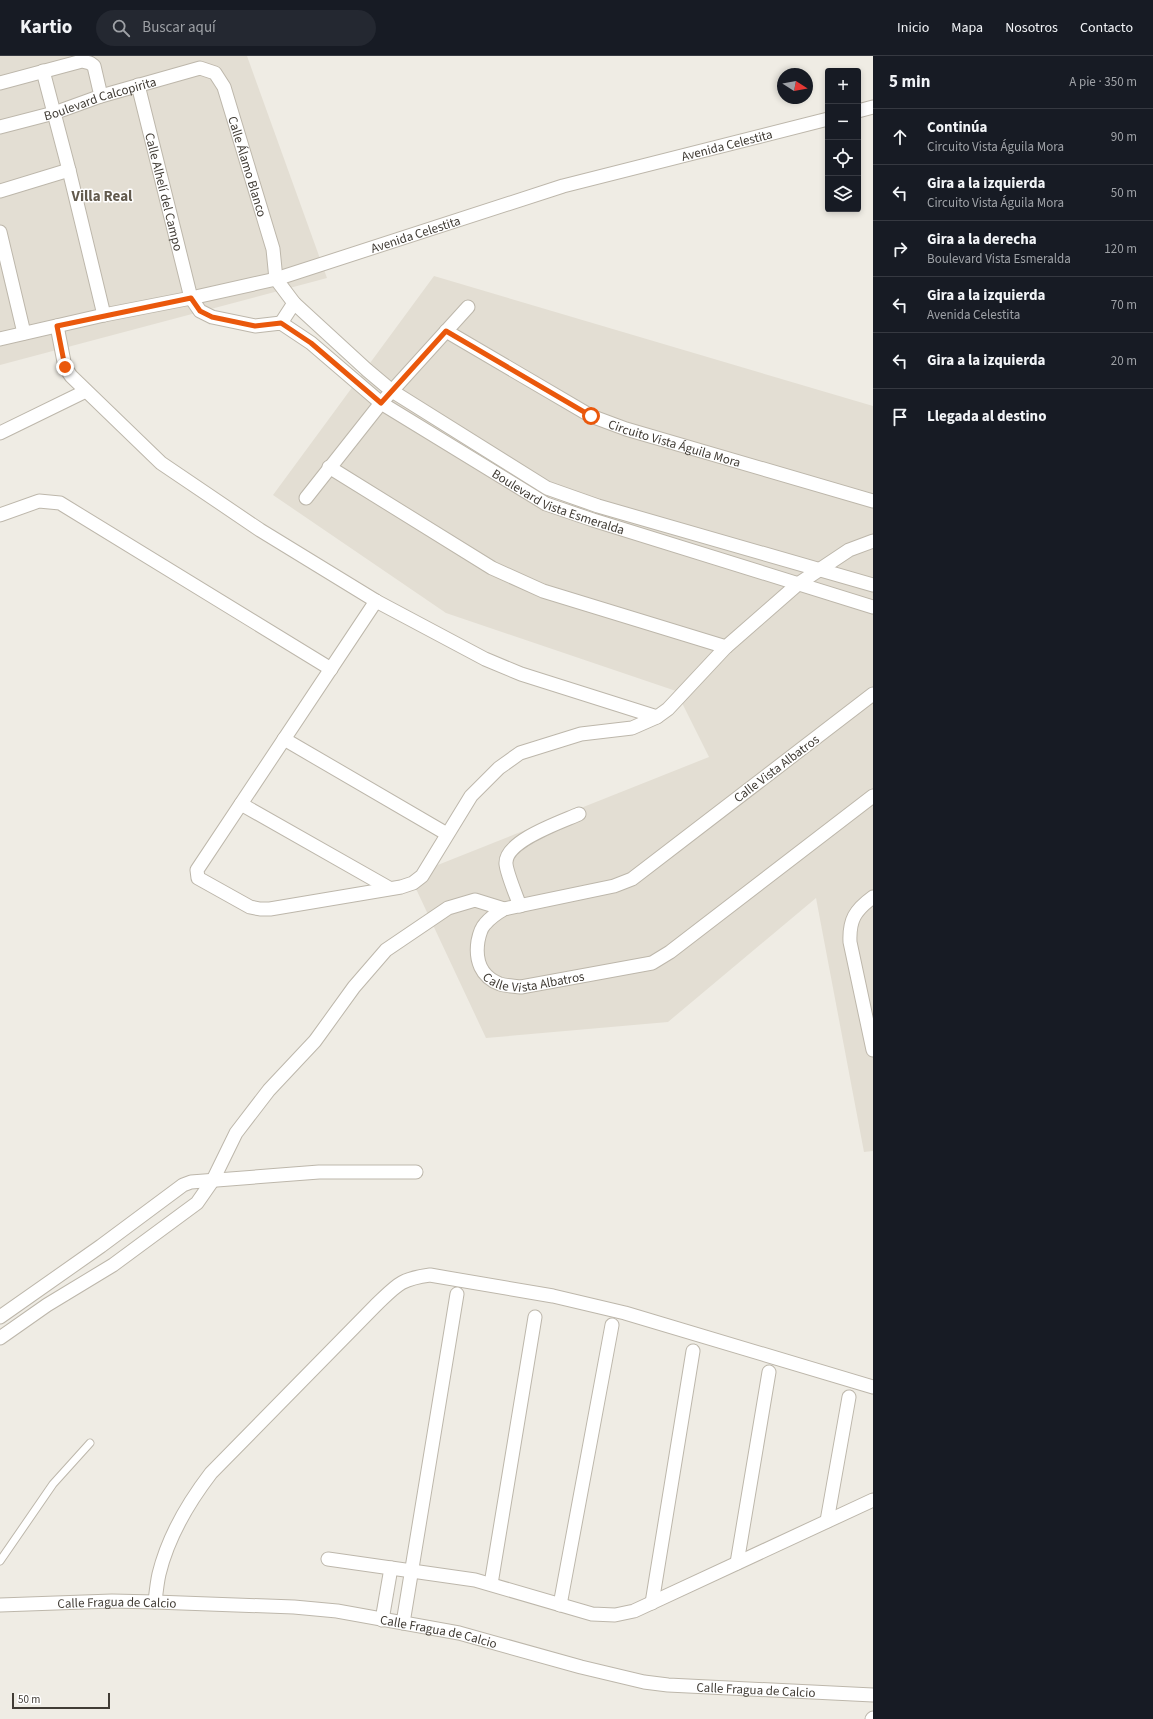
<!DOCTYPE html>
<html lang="es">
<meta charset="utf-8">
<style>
body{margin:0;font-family:"Source Sans 3",sans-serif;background:#242831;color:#f1f3f6}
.controls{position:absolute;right:12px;top:12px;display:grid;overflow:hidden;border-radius:4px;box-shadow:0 2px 6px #0003}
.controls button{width:36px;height:36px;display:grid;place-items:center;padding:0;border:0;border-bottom:1px solid #363941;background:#171b24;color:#f1f3f6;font:20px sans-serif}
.compass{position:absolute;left:777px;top:12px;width:36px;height:36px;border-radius:50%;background:#171b24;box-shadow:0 2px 6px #0003;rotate:101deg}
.scale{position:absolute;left:12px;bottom:10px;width:98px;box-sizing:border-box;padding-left:4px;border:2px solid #413c35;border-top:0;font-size:11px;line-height:14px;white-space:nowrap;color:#413c35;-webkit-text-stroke:3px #fff;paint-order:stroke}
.stop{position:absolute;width:12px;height:12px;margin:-9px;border:3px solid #ea580c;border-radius:50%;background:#fff}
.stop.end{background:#ea580c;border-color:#fff;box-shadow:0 1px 4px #0008}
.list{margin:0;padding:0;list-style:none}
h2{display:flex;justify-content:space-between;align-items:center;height:52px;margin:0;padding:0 16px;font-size:17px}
h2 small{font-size:13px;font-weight:400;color:#9ea1a6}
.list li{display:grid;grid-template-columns:26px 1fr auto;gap:12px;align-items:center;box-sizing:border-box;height:56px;padding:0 16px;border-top:1px solid #363941}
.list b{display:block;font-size:15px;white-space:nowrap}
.list p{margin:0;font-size:13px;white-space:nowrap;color:#9ea1a6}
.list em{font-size:13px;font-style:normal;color:#9ea1a6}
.icon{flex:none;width:22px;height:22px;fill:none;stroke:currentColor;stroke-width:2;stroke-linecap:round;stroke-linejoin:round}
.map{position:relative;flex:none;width:873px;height:1663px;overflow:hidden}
header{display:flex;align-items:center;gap:24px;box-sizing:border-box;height:56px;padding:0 20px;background:#171b24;border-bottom:1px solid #363941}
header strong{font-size:19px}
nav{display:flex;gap:22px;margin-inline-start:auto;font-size:14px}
.search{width:280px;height:36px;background:#242831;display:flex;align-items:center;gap:10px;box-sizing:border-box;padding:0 14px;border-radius:22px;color:#9ea1a6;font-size:15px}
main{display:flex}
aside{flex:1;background:#171b24}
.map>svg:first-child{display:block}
.residential{fill:#e3ded3}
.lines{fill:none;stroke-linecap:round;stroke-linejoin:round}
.lane-casing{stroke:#bdb7ab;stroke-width:9}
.street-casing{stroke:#bdb7ab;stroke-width:15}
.lane{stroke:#fff;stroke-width:7}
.street{stroke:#fff;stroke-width:13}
.route{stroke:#ea580c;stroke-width:5}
.labels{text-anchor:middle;stroke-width:3;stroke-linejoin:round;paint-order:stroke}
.street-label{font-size:13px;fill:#413c35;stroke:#fff}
.quarter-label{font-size:15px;font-weight:bold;fill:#625a4d;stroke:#fff}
</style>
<header>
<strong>Kartio</strong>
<div class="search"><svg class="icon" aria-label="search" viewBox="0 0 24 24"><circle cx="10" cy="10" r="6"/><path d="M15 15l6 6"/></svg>Buscar aquí</div>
<nav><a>Inicio</a><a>Mapa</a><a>Nosotros</a><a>Contacto</a></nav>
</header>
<main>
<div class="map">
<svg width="873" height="1663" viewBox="0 0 873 1663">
<rect width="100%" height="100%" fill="#efece4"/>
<g class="residential">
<path d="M 0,0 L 247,0 L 327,222 L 0,309 Z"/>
<path d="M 434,220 L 873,350 L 873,1095 L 864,1096 L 816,842 L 668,966 L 486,982 L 410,820 L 709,701 L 676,635 L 446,557 L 273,439 Z"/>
</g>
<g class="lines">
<defs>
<path id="lane" d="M 0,1505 L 53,1428 L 90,1387"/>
<g id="street">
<path d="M 43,15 L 69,114 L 104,259"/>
<path d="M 0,27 L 82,5 L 90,7 L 94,10 L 101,40"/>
<path id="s1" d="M 138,29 L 191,242 L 200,255 L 212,261 L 255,270 L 281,267 L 311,287 L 381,347 L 546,448 L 593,464 L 873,551"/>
<path d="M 858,55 L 873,51"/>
<path id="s2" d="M 0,71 L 54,57 L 101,40 L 200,12 L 215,17 L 224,31 L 273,193 L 276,223 L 294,247 L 367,314 L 392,335 L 547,432 L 598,450 L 873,529"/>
<path d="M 0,135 L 69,114"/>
<path d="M 0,176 L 24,277"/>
<path d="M 281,267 L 294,247"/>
<path d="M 57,270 L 65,311 L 71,320 L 161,407 L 260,474 L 376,545 L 485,603 L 521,618 L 657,661 L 668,653 L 726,591 L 798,528 L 849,494 L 873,485"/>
<path id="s3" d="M 446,275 L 591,360 L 626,373 L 873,445"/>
<path id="s4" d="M 0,283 L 104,259 L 191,242 L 276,223 L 563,130 L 828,63"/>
<path d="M 0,377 L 86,335"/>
<path d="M 329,411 L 492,512 L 543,535 L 726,591"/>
<path d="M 306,442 L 381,347 L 468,251"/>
<path d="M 0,459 L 39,445 L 60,447 L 331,613"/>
<path d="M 376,545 L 197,814 L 198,822 L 250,851 L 260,853 L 270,853 L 401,831 L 413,827 L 422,820 L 471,740 L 499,712 L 520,697 L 581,678 L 632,672 L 657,661"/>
<path id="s5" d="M 873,638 L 632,823 L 614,830 L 504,853 C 497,857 490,862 485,868 C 481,872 479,880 478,885 C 475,904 481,921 500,928 C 506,930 514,930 521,931 L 652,907 L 670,896 L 873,740"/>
<path d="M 284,683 L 447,778"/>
<path d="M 241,748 L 389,832"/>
<path d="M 873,841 C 855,854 849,864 850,886 L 873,994"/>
<path d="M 520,850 C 516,839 507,818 506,808 C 504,785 561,766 579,758"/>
<path d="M 0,1261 L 101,1190 L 183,1129 L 191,1126 L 319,1116 L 416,1116"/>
<path d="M 0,1282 L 47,1249 L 113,1209 L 197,1147 L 213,1124 L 236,1077 L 269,1034 L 315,985 L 354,931 L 386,894 L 448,852 L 475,844 L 504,853"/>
<path d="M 827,1465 L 849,1341"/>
<path d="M 328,1503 L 475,1524 L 592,1558 L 615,1559 L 634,1555 L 873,1444"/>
<path d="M 737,1507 L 769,1316"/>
<path d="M 491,1528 L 535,1261"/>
<path d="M 155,1546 C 156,1537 157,1527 159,1518 C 168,1481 188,1447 211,1417 L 376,1249 C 397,1229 400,1223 430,1219 L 553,1240 L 625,1257 L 873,1331"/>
<path d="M 652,1547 L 693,1295"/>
<path id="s6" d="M 0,1549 L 112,1545 L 155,1546 L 294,1551 L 337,1555 L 459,1577 L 581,1611 L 644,1626 L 668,1629 L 873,1639"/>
<path d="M 560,1549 L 612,1269"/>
<path d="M 382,1564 L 391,1512"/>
<path d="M 403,1567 L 457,1238"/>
<path d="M 872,1663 L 873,1662"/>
</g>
</defs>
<use href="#lane" class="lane-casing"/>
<use href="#street" class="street-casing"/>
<use href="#lane" class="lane"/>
<use href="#street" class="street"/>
</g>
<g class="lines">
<path class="route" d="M 65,311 L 57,270 L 191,242 L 200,255 L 212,261 L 255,270 L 281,267 L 311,287 L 381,347 L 446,275 L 591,360"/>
</g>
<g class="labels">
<g class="street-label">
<text dy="5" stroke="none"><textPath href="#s2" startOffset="104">Boulevard Calcopirita</textPath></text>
<text dy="5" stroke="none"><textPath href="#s4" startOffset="753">Avenida Celestita</textPath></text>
<text dy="5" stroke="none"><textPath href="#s2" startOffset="324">Calle Álamo Blanco</textPath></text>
<text dy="5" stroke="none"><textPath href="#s1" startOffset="110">Calle Alhelí del Campo</textPath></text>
<text dy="5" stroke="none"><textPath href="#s4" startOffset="429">Avenida Celestita</textPath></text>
<text dy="5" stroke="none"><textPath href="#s3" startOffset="256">Circuito Vista Águila Mora</textPath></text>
<text dy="5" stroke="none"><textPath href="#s1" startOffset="651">Boulevard Vista Esmeralda</textPath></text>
<text transform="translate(776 712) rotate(-37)" y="5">Calle Vista Albatros</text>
<text dy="5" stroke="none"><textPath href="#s5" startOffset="565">Calle Vista Albatros</textPath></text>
<text dy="5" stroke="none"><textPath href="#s6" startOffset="117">Calle Fragua de Calcio</textPath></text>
<text dy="5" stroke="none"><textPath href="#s6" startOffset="441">Calle Fragua de Calcio</textPath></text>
<text dy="5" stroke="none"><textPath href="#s6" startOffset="765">Calle Fragua de Calcio</textPath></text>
</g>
<g class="quarter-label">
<text x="102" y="145">Villa Real</text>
</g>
</g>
</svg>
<div class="controls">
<button>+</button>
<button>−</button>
<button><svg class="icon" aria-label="locate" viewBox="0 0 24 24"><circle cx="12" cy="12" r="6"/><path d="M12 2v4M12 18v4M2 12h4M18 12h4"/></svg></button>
<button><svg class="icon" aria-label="layers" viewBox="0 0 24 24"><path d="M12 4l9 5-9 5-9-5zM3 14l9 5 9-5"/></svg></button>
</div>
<svg class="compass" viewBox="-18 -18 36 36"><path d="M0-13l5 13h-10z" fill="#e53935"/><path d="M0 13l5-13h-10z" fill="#9ea1a6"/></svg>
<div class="scale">50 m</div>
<div class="stop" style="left:591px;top:360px"></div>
<div class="stop end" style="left:65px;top:311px"></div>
</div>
<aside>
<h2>5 min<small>A pie · 350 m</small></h2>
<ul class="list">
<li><svg class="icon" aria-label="ahead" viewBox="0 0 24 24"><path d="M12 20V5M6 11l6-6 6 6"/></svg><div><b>Continúa</b><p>Circuito Vista Águila Mora</p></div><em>90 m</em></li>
<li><svg class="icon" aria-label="left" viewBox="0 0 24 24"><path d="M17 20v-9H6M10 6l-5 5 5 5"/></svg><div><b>Gira a la izquierda</b><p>Circuito Vista Águila Mora</p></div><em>50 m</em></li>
<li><svg class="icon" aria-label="right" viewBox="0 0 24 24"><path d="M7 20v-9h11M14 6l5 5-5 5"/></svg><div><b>Gira a la derecha</b><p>Boulevard Vista Esmeralda</p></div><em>120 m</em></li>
<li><svg class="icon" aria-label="left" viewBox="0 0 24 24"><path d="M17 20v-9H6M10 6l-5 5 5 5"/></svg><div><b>Gira a la izquierda</b><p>Avenida Celestita</p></div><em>70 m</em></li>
<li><svg class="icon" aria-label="left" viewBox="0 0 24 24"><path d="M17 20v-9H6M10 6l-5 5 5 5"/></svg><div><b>Gira a la izquierda</b></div><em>20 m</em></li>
<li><svg class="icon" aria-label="arrive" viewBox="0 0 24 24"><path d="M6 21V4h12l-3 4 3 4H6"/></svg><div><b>Llegada al destino</b></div></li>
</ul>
</aside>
</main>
